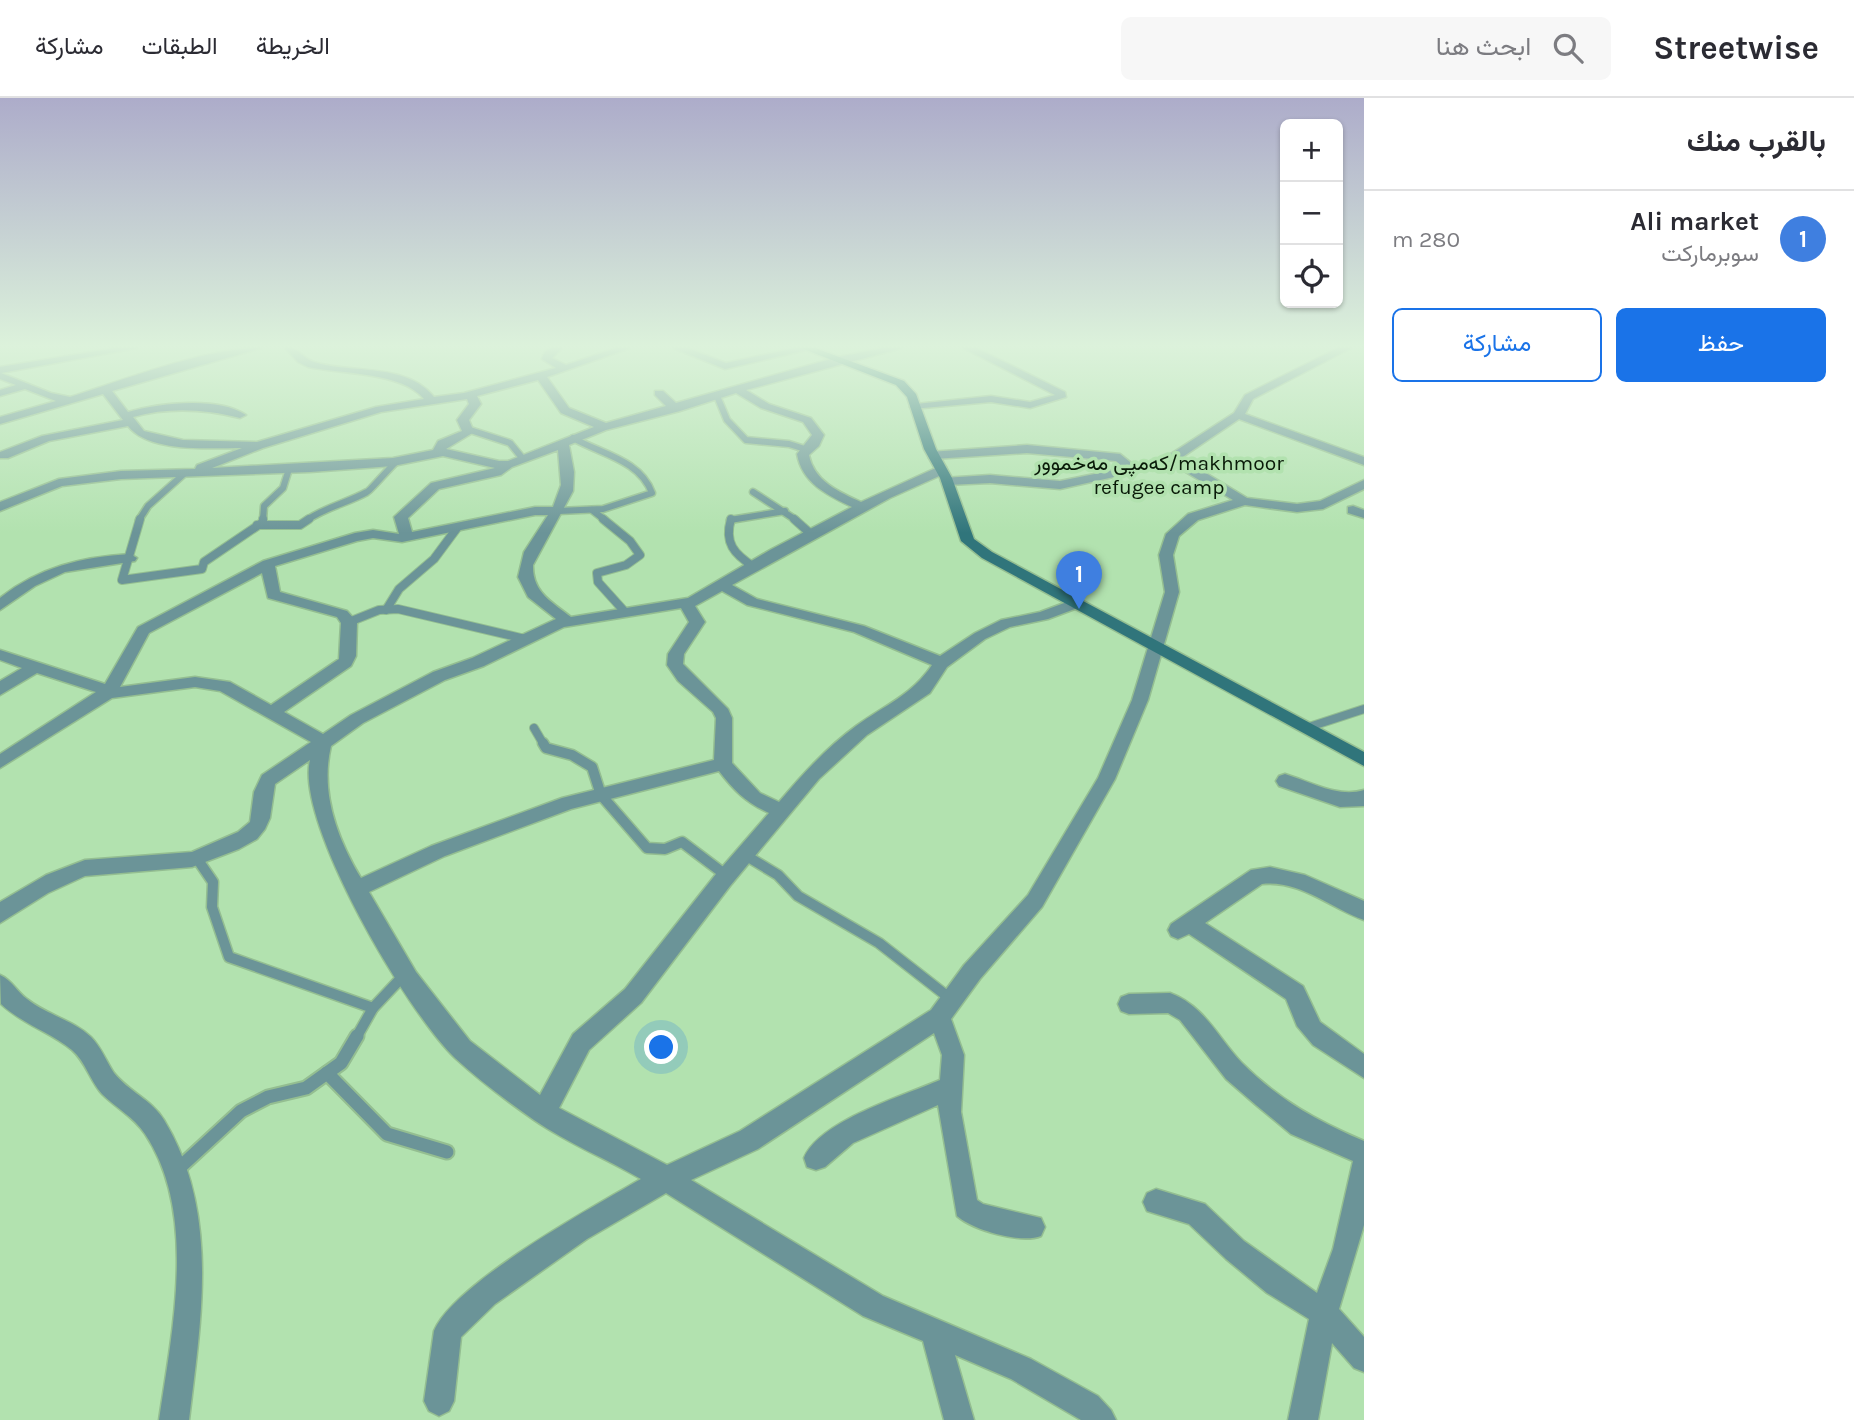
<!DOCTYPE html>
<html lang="ar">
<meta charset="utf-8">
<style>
body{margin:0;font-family:Karla,Vazirmatn,sans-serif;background:#f7f7f7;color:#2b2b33;direction:rtl}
.controls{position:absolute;right:21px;top:21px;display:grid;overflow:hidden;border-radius:10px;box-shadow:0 2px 5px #0004}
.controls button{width:63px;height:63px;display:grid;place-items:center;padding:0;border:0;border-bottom:2px solid #e1e1e2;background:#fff;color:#2b2b33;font:35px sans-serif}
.you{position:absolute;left:662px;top:950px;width:24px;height:24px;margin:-18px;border:5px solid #fff;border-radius:50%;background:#1a73e8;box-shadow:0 0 0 10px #1a73e833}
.badge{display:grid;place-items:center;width:46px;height:46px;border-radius:50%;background:#1a73e8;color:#fff;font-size:23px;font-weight:700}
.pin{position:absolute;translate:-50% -58px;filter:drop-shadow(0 2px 4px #0008)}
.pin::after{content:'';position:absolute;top:37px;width:24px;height:21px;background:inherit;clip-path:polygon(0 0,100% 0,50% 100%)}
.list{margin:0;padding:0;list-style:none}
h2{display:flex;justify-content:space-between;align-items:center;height:91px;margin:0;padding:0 28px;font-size:30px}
h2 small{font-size:23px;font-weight:400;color:#7c7c81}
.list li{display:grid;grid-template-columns:46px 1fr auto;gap:21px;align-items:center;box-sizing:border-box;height:98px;padding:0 28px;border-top:2px solid #e1e1e2}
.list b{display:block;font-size:26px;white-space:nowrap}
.list p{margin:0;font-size:23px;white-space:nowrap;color:#7c7c81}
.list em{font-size:23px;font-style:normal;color:#7c7c81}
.actions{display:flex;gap:14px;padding:21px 28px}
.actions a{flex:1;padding:16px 0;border:2px solid #1a73e8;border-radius:10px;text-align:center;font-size:24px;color:#1a73e8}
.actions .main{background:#1a73e8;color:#fff}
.icon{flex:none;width:38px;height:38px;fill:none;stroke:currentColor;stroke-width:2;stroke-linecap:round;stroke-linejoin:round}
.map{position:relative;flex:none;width:1364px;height:1322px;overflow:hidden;direction:ltr}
header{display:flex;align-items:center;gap:42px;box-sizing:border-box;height:98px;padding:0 35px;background:#fff;border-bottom:2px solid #e1e1e2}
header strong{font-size:33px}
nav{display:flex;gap:38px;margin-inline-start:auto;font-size:24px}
.search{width:490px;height:63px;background:#f7f7f7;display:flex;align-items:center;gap:18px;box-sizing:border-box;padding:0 24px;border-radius:10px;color:#7c7c81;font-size:26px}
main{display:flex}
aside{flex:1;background:#fff}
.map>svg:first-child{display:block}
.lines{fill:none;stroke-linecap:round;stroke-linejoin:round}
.lane-far3-casing{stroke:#94be91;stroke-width:9}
.lane-far2-casing{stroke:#94be91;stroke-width:10}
.lane-far1-casing{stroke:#94be91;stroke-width:13}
.lane-casing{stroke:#94be91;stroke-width:17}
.street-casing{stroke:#94be91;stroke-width:3}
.secondary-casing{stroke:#94be91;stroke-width:3}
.lane-far3{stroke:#6b9498;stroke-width:6}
.lane-far2{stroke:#6b9498;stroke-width:8}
.lane-far1{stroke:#6b9498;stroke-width:10}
.lane{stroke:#6b9498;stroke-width:13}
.street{fill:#6b9498;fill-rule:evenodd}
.secondary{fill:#30757b;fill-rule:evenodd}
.labels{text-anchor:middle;stroke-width:7;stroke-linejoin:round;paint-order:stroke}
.far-quarter-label{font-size:21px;fill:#091a08;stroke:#b2e2af}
</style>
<header>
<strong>Streetwise</strong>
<div class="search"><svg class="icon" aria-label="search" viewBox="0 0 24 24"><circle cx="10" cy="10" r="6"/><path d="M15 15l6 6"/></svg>ابحث هنا</div>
<nav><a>الخريطة</a><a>الطبقات</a><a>مشاركة</a></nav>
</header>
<main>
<aside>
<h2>بالقرب منك<small></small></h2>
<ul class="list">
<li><span class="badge" style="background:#3f7fe0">1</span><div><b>Ali market</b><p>سوبرماركت</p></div><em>280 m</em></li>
</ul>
<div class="actions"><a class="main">حفظ</a><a>مشاركة</a></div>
</aside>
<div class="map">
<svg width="1364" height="1322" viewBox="0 0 1364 1322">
<rect width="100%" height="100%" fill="#b2e2af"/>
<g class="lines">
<defs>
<g id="lane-far3">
<path d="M 717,298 L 727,322 L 746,342 L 789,346 L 808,352"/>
<path d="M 467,331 L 510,345 L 523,361"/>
<path d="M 753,394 L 796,422"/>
<path d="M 592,412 L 605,422"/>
<path d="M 558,413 L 603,411 L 652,395 C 640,362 601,356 573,340"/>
<path d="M 139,422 L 148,408 L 185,375"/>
<path d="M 263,422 L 264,408 L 283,390 L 289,371"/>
<path d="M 307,422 C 326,409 347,405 367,394 C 370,393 390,369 397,363"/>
<path d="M 730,422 L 785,413"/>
</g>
<g id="lane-far2">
<path d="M 140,421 L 122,482 L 202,471 L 204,464 L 263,424 L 263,421"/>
<path d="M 603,421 L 630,443 L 640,457 L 626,467 L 597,475 L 598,484 L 625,514"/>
<path d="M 731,421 C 724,445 734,456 754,469"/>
<path d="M 794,421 L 812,437"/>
<path d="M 257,427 L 300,427 L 309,421"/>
<path d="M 386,512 L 399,491 L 434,461 L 457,430"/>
<path d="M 349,524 L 379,512 L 398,511 L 525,541"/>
<path d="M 534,630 L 544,647"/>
<path d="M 1306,630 L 1364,611"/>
</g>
<g id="lane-far1">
<path d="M 543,645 L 546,650 L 572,657 L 592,669 L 601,697 L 647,750 L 665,751 L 682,744 L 727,778"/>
<path d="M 745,757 L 778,777 L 798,798 L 879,845 L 952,902"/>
<path d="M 198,762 L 213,784 L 212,809 L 229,859 L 373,910"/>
<path d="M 356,940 L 373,910 L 405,876"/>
</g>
<g id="lane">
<path d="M 327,975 L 387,1036 L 447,1054"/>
<path d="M 177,1072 L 241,1013 L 268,999 L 306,990 L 341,965 L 357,938"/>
</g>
<g id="street">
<path d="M 115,250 L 137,250 L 1,275 L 51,295 L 70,299 C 124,282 205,250 261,250 L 112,293 L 128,314 C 159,305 218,298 246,317 L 240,320 C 204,311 169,309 133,319 L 144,333 L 183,342 L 257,344 L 376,309 L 424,301 C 403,274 340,276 308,269 L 298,264 L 285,250 C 301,250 300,259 314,264 C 351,276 406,264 434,299 L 464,295 L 556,270 L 542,261 C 545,249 551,250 562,250 L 552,260 L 566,267 L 616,250 L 630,250 L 547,279 L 569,310 L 606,325 L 666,308 L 655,297 L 655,293 L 663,293 L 676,305 L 838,259 L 883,250 L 902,250 L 746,292 L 769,306 L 811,320 L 824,337 L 819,348 L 809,357 C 814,383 839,394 861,404 L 938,369 L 946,369 L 946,375 L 890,400 L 732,487 L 757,501 L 864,528 L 940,558 L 975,535 L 1001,522 L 1040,514 L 1075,501 L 1080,503 L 1080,509 L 1048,521 L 1010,529 L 985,541 L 947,569 L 930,595 L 867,637 L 819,681 L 730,788 L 641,905 L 589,952 L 559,1010 L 667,1067 L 740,1033 L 931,912 L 964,867 L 1028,797 L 1098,680 L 1132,602 L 1165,494 L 1159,457 L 1166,436 L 1188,416 L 1233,402 L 1172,366 L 1060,391 L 990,385 L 947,387 L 941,383 L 943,380 L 990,377 L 1060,383 L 1124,370 L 1116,363 L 1027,355 L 933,361 L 929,360 L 929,354 L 1027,347 L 1120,356 L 1135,368 L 1160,363 L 1234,315 L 1245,297 L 1338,250 L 1351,250 L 1253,301 L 1245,316 L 1364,359 L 1364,367 L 1239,321 L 1181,360 L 1247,400 L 1297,406 L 1320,403 L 1364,382 L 1364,391 L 1323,411 L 1297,414 L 1245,407 L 1198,422 L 1179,438 L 1173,457 L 1179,494 L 1148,602 L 1115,681 L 1042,809 L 980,881 L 951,921 L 964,957 L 961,1014 L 977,1102 L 983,1106 L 1041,1120 L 1045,1129 L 1041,1138 C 1021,1146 973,1132 957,1118 L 938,1007 L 853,1045 L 825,1069 L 816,1072 L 807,1069 L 804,1060 C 819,1023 903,998 940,982 L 942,957 L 934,935 L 758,1051 L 691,1082 L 883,1198 L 1031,1261 L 1098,1298 L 1111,1312 L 1116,1322 L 1081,1322 L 1011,1281 L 955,1257 L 974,1322 L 944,1322 L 923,1243 L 863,1218 L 666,1095 L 587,1141 L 495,1206 L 461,1239 L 454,1303 L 449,1313 L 439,1318 L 429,1313 L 424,1303 L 434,1233 C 454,1185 594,1108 641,1081 C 607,1061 567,1045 534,1022 C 508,1004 479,982 455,960 C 408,915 295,725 310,662 L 275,686 L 270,720 L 265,731 L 257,741 L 239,751 L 192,769 L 85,778 L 48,795 L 0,825 L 0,804 L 46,777 L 85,762 L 192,754 L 238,734 L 250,724 L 254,694 L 262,677 L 311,644 L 220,593 L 195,589 L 112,600 L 0,670 L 0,656 L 96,594 L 37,575 L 0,597 L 0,583 L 22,570 L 0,562 L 0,552 L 105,586 L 138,529 L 263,463 L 355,435 L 373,432 L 399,436 L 394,419 L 431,385 L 495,370 L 443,358 L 393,368 L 310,374 L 121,381 L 62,388 L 0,413 L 0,404 L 59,381 L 121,373 L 195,371 L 197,367 L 242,350 C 210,350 149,355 128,328 L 49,343 L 8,360 L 0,360 L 0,354 L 42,338 L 123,322 L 103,296 L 0,326 L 0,319 L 56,303 L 25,291 L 0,298 L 0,292 L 16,287 L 0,281 L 0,269 ZM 538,282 L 561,315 L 594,329 L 508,363 L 499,363 L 446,351 L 474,334 L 469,322 L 481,306 L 477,298 ZM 736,295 L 761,310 L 803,324 L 812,337 L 797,356 C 802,385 827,397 852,409 L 770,452 L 688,500 L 571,519 C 552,504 532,494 533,467 L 573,393 L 574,374 L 569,347 L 606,332 L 680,313 ZM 467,301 L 469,306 L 457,322 L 462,333 L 438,343 L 433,352 L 393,360 L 212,370 L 263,350 L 381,314 ZM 558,352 L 561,387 L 553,409 L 535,409 L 412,434 L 408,420 L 439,391 L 501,377 L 512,369 ZM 535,417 L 548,417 L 524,454 L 518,479 L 528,499 L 556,521 L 472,560 L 433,574 L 351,617 L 323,636 L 284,614 L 351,568 L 356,558 L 357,524 L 347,513 L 280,494 L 275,468 L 357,443 L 373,440 L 402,444 ZM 262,475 L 268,500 L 337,519 L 341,525 L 339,561 L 271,607 L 230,584 L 195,579 L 120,589 L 149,535 ZM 722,493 L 747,507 L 854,534 L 932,567 C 912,597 885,607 856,628 C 827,649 802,677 779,704 L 760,695 L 732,665 L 732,620 L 728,611 L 683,566 L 684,556 L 705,524 L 695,508 ZM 681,510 L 689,524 L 668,556 L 667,567 L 678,583 L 713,614 L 716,620 L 714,662 L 562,700 L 431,748 L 361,780 C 337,740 320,694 331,648 L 363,625 L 445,582 L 484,568 L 564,529 ZM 719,673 C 734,693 747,705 769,715 L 716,776 L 625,891 L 573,936 L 540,997 L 470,943 L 416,874 L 369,794 L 445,758 L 571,711 Z"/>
<path d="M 673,250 L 687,250 L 726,265 L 796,250 L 815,250 L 725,271 Z"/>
<path d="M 963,250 L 976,250 L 1065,294 L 1066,299 L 1030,310 L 991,304 L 912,311 L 910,309 L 916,306 L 991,298 L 1030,304 L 1055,297 Z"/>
<path d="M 1353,408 L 1364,412 L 1364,420 L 1348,415 L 1348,409 Z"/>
<path d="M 130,456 L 137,460 L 135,463 L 65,474 L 35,488 L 0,512 L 0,500 C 39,469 82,459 130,456 Z"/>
<path d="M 1285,676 C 1311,684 1338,700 1364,692 L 1364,708 L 1340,709 L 1279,688 L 1276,683 L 1279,678 Z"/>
<path d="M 1270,769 L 1305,777 L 1364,803 L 1364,822 C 1330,810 1300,782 1262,786 L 1205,825 L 1303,888 L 1320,924 L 1364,956 L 1364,980 L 1313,947 L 1297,928 L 1286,901 L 1189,836 L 1178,841 L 1171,838 L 1168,832 L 1171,826 L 1251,772 Z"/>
<path d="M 0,877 C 12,882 17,894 27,901 C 47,917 73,922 91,939 C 101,949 106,963 114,975 C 128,993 152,1002 164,1022 C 220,1114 201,1221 189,1322 L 159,1322 C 172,1234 198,1115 145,1036 C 134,1019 116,1010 102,996 C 90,983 86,964 72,952 C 50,934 22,926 1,906 Z"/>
<path d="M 1170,895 C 1205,908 1218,940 1242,965 C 1279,1002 1317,1023 1364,1043 L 1364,1127 L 1339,1211 L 1364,1239 L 1364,1274 L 1354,1270 L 1332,1245 L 1318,1322 L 1288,1322 L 1309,1221 L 1267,1195 L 1226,1161 L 1189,1126 L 1147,1113 L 1143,1104 L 1147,1095 L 1156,1091 L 1205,1106 L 1244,1143 L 1317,1195 L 1333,1151 L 1353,1063 L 1291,1036 L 1256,1007 L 1226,981 L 1180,922 L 1168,915 L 1129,916 L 1121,913 L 1118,906 L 1121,899 L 1129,896 Z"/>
</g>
<path id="secondary" d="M 801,250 L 815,250 L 904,283 L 916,296 L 936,351 L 952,380 L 974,441 L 992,454 L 1364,654 L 1364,668 L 982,460 L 961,443 L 940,380 L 924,351 L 907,299 L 896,287 Z"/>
</defs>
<use href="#lane-far3" class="lane-far3-casing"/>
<use href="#lane-far2" class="lane-far2-casing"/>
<use href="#lane-far1" class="lane-far1-casing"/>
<use href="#lane" class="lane-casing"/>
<use href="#street" class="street-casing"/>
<use href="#secondary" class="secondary-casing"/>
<use href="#lane-far3" class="lane-far3"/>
<use href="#lane-far2" class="lane-far2"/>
<use href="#lane-far1" class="lane-far1"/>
<use href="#lane" class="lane"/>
<use href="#street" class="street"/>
<use href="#secondary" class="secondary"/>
</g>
<linearGradient id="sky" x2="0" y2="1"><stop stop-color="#adacca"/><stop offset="0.57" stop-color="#dcf2db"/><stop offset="1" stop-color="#dcf2db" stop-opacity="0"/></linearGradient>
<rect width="1364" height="435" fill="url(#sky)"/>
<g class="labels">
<g class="far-quarter-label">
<text x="1159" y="372">کەمپی مەخموور/makhmoor<tspan x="1159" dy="24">refugee camp</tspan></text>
</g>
</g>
</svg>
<div class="controls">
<button>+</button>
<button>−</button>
<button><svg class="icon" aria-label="locate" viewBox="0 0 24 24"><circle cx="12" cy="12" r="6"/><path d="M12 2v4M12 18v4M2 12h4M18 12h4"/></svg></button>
</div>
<div class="you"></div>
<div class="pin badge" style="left:1079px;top:511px;background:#3f7fe0">1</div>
</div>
</main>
